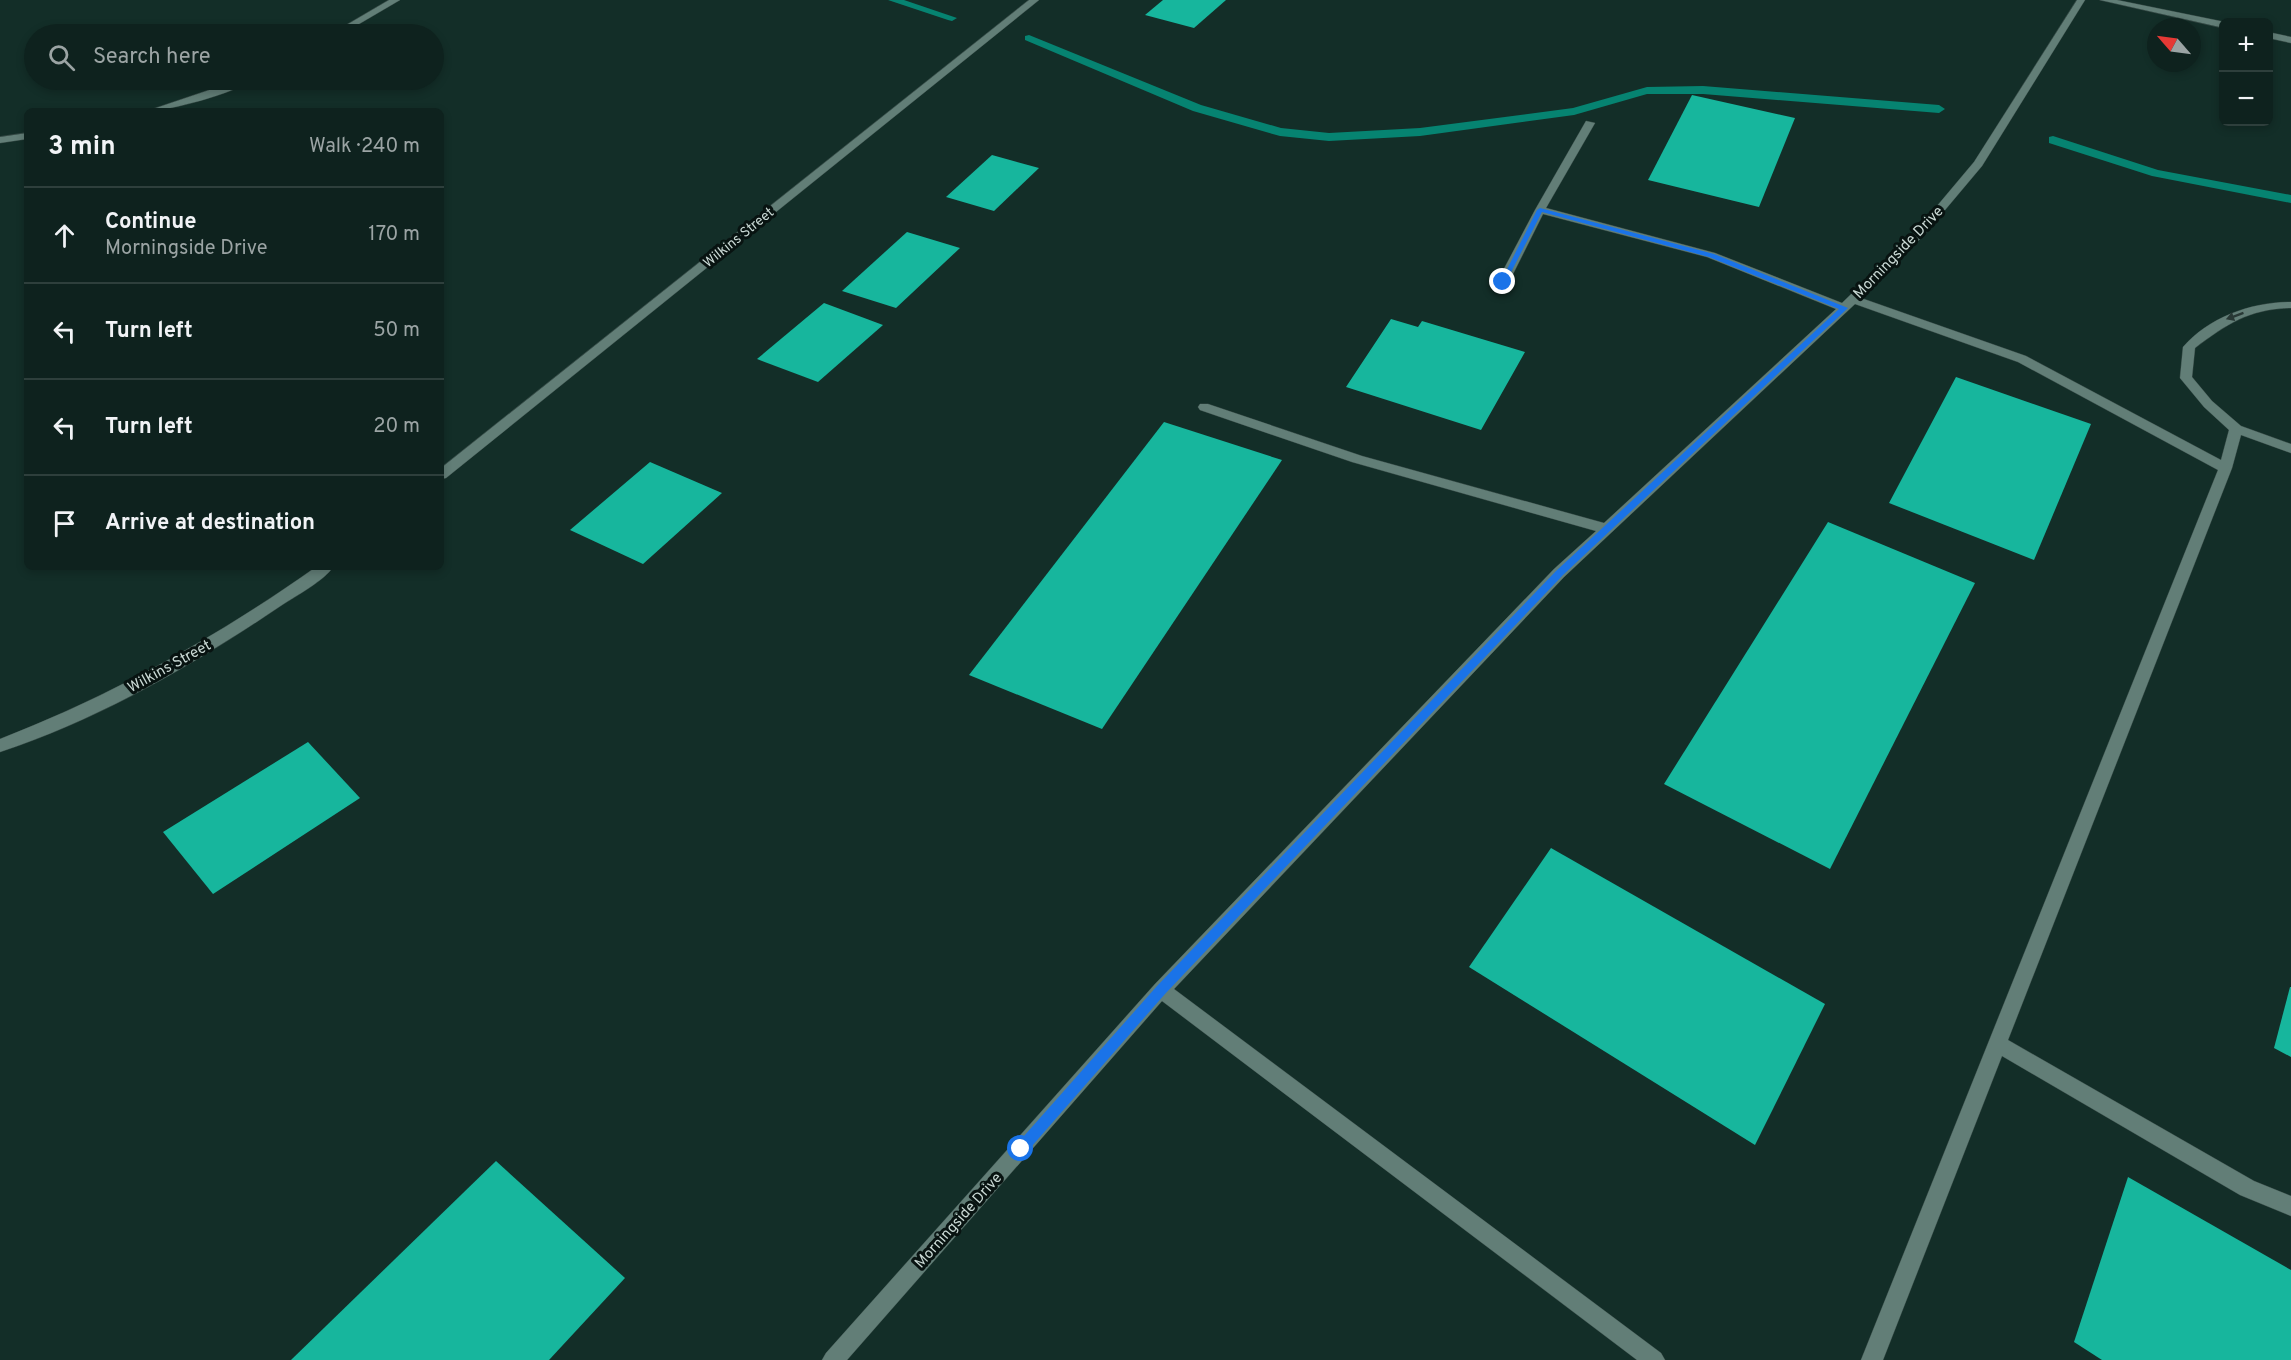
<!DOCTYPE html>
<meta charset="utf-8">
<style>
body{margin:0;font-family:Overpass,sans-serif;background:#1c2f2b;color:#f1f3f6}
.controls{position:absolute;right:18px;top:18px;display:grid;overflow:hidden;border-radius:9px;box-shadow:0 3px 9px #0003}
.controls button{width:54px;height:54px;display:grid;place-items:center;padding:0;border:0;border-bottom:2px solid #2e3f3c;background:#0e221e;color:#f1f3f6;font:30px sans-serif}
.compass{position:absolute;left:2147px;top:18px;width:54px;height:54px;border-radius:50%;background:#0e221e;box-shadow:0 3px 9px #0003;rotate:298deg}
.stop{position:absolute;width:18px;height:18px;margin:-14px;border:4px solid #1a73e8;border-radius:50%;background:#fff}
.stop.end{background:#1a73e8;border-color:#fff;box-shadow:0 2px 6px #0008}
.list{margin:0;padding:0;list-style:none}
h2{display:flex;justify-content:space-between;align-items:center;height:78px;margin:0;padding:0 24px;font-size:26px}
h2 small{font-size:20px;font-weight:400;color:#9ba4a4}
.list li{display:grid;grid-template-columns:39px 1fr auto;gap:18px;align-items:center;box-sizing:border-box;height:96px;padding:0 24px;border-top:2px solid #2e3f3c}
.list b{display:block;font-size:22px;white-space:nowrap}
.list p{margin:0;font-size:20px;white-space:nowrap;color:#9ba4a4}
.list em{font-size:20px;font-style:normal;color:#9ba4a4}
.icon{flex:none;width:33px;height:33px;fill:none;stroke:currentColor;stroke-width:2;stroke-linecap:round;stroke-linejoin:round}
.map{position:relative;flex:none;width:2291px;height:1360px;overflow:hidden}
.search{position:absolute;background:#0e221e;box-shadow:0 3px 9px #0003;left:24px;top:24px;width:420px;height:66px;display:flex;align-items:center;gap:15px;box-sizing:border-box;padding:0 21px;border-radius:33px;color:#9ba4a4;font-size:22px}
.panel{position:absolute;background:#0e221e;box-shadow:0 3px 9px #0003;left:24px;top:108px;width:420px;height:462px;border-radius:9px}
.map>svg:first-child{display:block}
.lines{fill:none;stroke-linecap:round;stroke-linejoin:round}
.stream{fill:#068371;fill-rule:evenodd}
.building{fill:#17b69d}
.minor-casing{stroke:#344844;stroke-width:1}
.minor{fill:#627e77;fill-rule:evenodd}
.oneway{fill:#283835}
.route{fill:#1a73e8}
.labels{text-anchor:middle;stroke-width:6;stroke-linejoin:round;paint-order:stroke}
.far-street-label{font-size:14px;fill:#c9d8d4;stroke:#081311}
.street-label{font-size:15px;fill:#c9d8d4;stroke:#081311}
</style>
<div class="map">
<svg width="2291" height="1360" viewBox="0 0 2291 1360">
<rect width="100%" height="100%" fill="#132e28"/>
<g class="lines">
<g class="stream">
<path d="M 888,0 L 904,0 L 957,18 L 952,21 L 948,20 Z"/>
<path d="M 1029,35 L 1201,105 L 1281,128 L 1329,133 L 1420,128 L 1573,108 L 1647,87 L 1703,86 L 1939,105 L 1945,109 L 1939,113 L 1703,94 L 1647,94 L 1574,115 L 1420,136 L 1329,141 L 1280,136 L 1193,111 L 1025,40 L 1025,36 Z"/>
<path d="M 2053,136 L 2158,170 L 2291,195 L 2291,203 L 2152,176 L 2049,143 L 2049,137 Z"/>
</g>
</g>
<g class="building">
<path d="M 1163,0 L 1226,0 L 1194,28 L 1145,15 Z"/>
<path d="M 1692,95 L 1795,118 L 1759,207 L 1648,180 Z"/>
<path d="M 992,155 L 1039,168 L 994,211 L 946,197 Z"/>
<path d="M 907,232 L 960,248 L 896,308 L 842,291 Z"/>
<path d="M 824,303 L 883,325 L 818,382 L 757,359 Z"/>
<path d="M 1391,319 L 1418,327 L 1422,321 L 1525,352 L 1481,430 L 1346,387 Z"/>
<path d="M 1956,377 L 2091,424 L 2034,560 L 1889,503 Z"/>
<path d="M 1164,422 L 1282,460 L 1102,729 L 969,675 Z"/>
<path d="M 650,462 L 722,493 L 643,564 L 570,530 Z"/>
<path d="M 1828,522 L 1975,583 L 1830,869 L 1664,784 Z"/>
<path d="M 308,742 L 360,798 L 213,894 L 163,832 Z"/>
<path d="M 1551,848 L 1825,1004 L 1755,1145 L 1469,967 Z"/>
<path d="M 2290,987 L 2291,987 L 2291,1057 L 2274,1048 Z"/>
<path d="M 496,1161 L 625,1278 L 549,1360 L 291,1360 Z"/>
<path d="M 2128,1177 L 2291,1270 L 2291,1360 L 2102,1360 L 2074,1342 Z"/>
</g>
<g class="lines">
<defs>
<g id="minor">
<path d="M 389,0 L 400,0 L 342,34 L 331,34 Z"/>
<path d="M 1029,0 L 1039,0 L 446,478 L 441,479 L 441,468 Z"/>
<path d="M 2077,0 L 2085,0 L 1982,166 L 1924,235 L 1861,298 L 2026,356 L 2221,460 L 2229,430 L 2204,407 L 2180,378 L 2183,347 C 2209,317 2252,302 2291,302 L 2291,308 C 2249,309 2227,324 2195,348 L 2192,377 L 2212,401 L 2241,426 L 2291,444 L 2291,453 L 2241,435 L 2232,468 L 2008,1040 L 2254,1181 L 2291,1196 L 2291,1216 L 2240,1195 L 2002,1056 L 1883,1360 L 1861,1360 L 2218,470 L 2018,362 L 1855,304 L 1564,577 L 1174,989 L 1661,1353 L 1665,1360 L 1637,1360 L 1162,1001 L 847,1360 L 822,1360 L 826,1353 L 1155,984 L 1554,569 L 1596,531 L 1352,462 L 1200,410 L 1198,407 L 1200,404 L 1208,404 L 1362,456 L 1604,523 L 1836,309 L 1707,257 L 1543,214 L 1509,282 L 1503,285 L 1499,284 L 1497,282 L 1535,210 L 1586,121 L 1595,123 L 1546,208 L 1715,253 L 1842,303 L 1916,231 L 1974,162 Z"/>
<path d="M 2100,0 L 2117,0 L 2225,22 L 2224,28 Z"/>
<path d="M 2268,32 L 2291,37 L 2291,43 L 2268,38 Z"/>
<path d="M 239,80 L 252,80 C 235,93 169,111 147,111 Z"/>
<path d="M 27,133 L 27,139 L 0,143 L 0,137 Z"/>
<path d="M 316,567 L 333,567 C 325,580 296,596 282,605 C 195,664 100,719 0,752 L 0,739 C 113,695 217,637 316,567 Z"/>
</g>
</defs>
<use href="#minor" class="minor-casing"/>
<use href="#minor" class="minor"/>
</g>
<defs><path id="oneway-solid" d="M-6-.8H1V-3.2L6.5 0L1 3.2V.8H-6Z" transform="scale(1.5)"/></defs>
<use class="oneway" href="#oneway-solid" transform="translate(2235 316) rotate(160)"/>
<path class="route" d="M 1540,208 L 1714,254 L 1848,308 L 1563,575 L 1165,994 L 1025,1154 L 1016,1154 L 1014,1149 L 1016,1145 L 1157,986 L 1556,571 L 1839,309 L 1709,257 L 1542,212 L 1506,282 L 1500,283 L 1537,210 Z"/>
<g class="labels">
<g class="far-street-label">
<text transform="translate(738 237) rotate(-39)" y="5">Wilkins Street</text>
</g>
<g class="street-label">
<text transform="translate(1898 252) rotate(-46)" y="5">Morningside Drive</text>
<text transform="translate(169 666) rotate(-29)" y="5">Wilkins Street</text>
<text transform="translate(958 1220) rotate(-48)" y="5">Morningside Drive</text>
</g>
</g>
</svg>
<div class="controls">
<button>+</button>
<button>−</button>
</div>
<svg class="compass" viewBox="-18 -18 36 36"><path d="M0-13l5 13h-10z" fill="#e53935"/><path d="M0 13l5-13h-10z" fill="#9ba4a4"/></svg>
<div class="stop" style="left:1021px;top:1149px"></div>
<div class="stop end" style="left:1503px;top:282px"></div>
<div class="search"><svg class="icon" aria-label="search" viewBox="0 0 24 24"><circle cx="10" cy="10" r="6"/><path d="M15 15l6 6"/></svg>Search here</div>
<section class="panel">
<h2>3 min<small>Walk · 240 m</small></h2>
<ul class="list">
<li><svg class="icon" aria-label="ahead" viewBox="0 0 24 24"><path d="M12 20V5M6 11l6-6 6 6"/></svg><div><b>Continue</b><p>Morningside Drive</p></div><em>170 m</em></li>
<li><svg class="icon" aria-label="left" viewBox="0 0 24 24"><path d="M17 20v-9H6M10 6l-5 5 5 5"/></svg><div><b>Turn left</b></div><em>50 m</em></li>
<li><svg class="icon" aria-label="left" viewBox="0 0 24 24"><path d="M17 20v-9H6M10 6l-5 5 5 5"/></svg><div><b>Turn left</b></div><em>20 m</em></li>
<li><svg class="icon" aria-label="arrive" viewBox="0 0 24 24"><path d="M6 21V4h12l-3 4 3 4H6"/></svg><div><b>Arrive at destination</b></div></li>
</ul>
</section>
</div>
